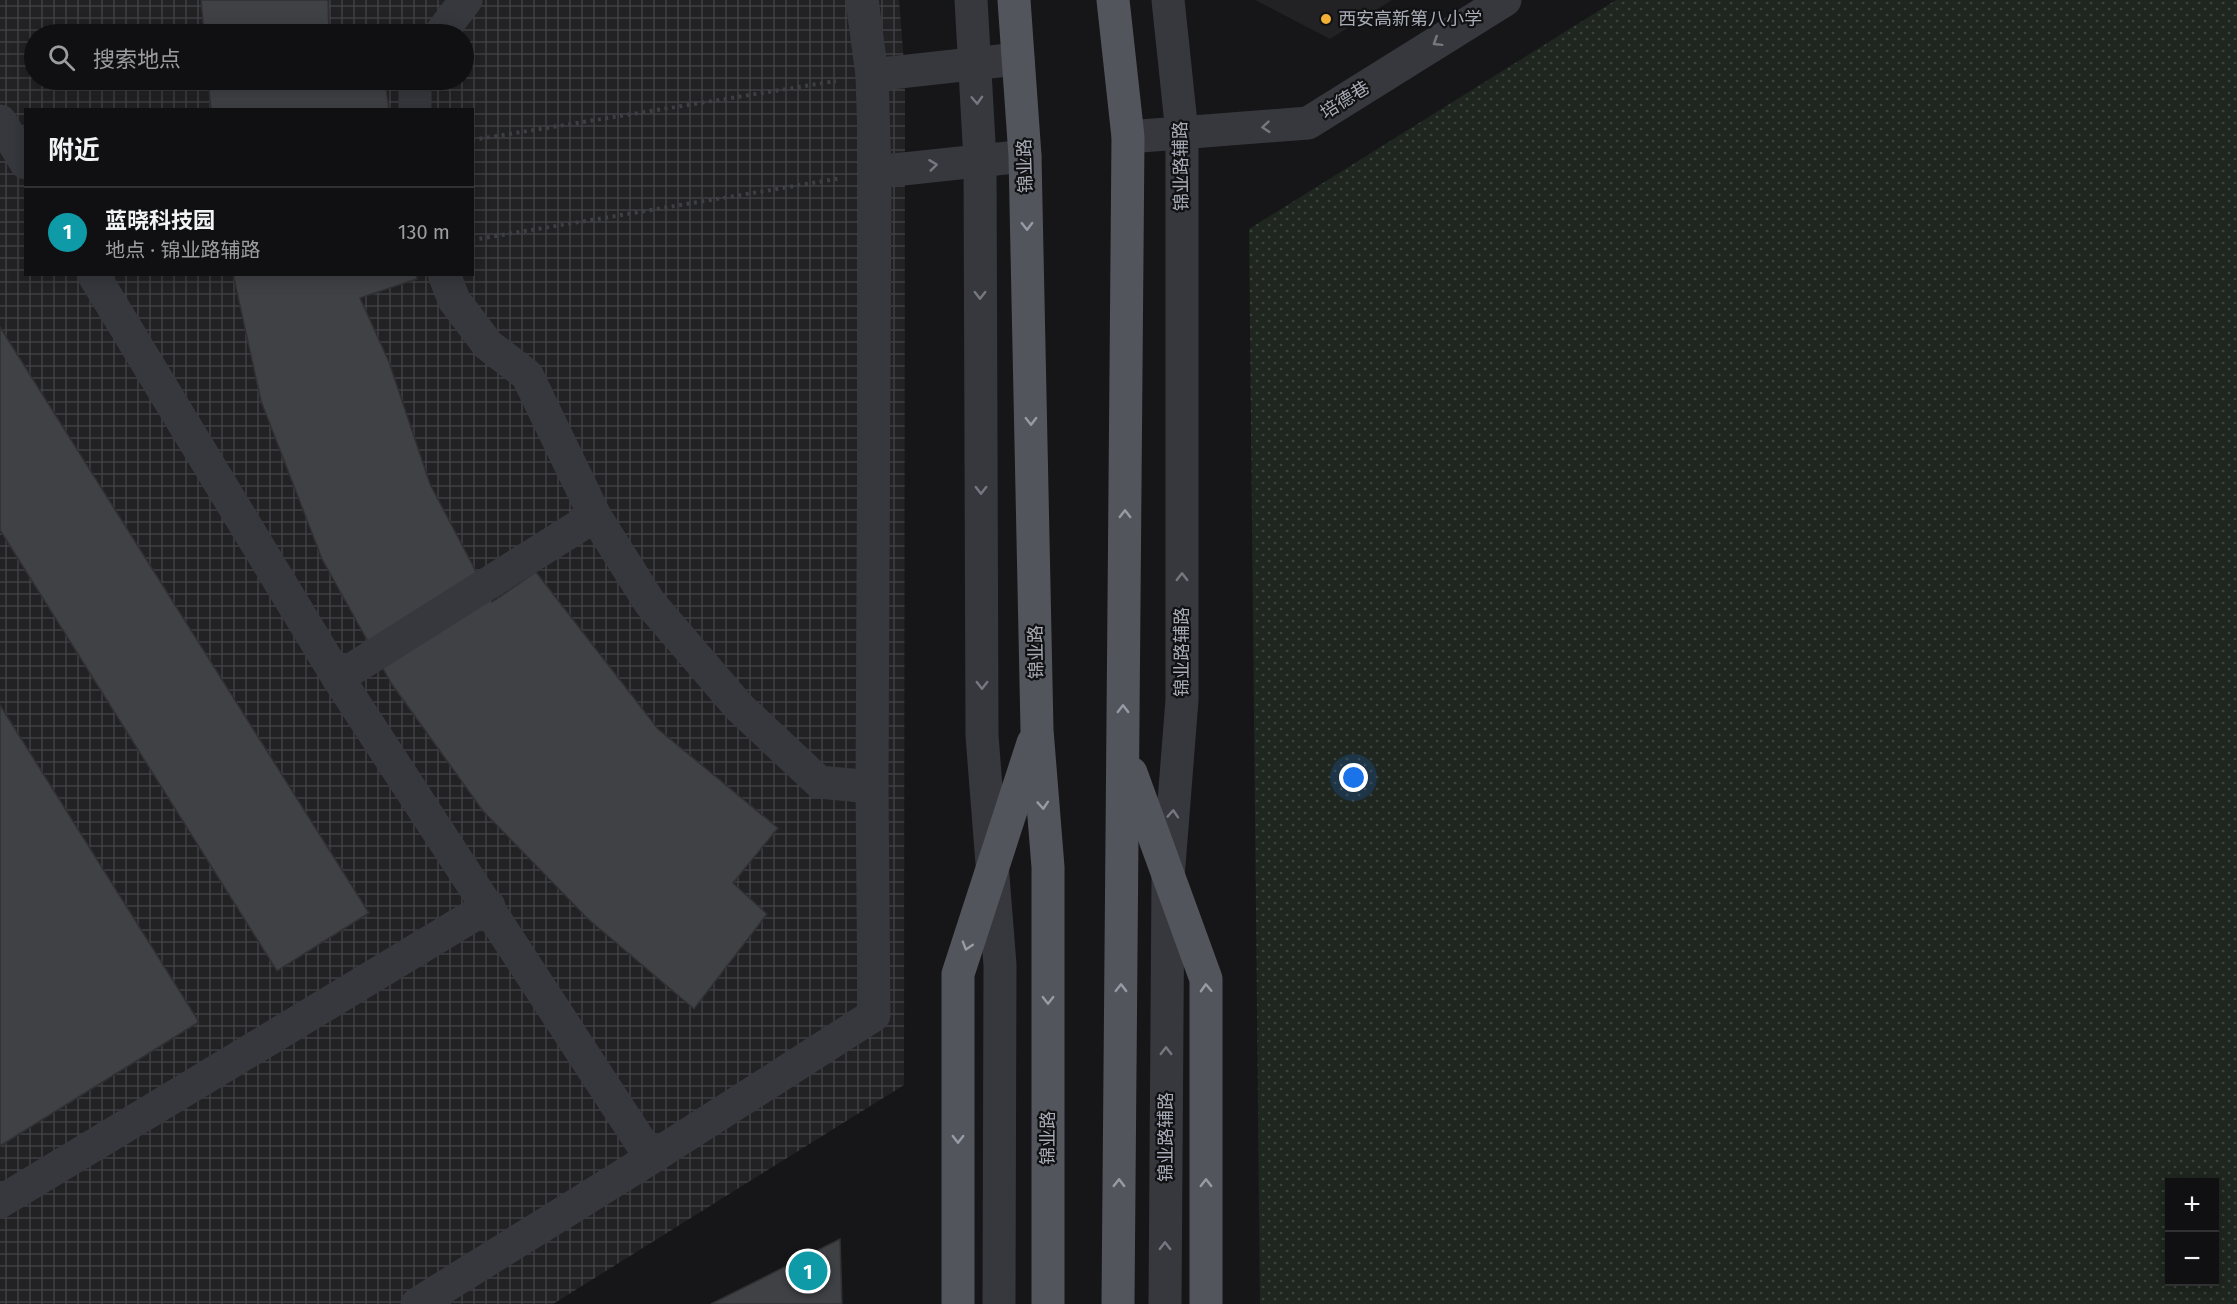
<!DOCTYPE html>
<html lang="zh">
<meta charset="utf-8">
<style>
body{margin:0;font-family:"Fira Sans","Noto Sans SC",sans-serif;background:#1e1e20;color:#f1f3f6}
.controls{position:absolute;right:18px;bottom:18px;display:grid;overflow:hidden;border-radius:0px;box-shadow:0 3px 15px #0003}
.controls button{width:54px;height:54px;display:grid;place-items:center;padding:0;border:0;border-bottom:2px solid #303032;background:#101012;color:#f1f3f6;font:30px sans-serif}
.you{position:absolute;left:1354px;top:778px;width:21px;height:21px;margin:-15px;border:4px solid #fff;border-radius:50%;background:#1a73e8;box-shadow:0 0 0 9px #1a73e833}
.badge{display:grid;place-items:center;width:39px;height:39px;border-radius:50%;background:#f2b134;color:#fff;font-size:20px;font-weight:700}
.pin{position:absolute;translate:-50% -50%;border:3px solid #fff;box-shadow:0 2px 6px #0006}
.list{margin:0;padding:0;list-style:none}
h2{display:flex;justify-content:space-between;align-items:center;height:78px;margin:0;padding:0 24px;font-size:26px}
h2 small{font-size:20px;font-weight:400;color:#9c9d9f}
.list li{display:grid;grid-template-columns:39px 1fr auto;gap:18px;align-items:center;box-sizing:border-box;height:90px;padding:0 24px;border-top:2px solid #303032}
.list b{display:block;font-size:22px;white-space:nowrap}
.list p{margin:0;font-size:20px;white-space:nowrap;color:#9c9d9f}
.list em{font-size:20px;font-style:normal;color:#9c9d9f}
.icon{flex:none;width:33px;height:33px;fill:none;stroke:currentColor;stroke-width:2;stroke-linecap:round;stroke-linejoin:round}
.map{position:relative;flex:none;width:2237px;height:1304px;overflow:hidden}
.search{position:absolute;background:#101012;box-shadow:0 3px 15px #0003;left:24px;top:24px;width:450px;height:66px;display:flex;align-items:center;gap:15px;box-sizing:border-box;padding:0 21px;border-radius:33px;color:#9c9d9f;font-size:22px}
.panel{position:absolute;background:#101012;box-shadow:0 3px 15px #0003;left:24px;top:108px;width:450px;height:168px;border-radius:0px}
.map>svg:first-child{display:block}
.built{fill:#222225}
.industrial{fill:url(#industrial-grid);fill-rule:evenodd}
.grass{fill:url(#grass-dots);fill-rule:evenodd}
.building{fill:#404145;stroke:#303034;stroke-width:1.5}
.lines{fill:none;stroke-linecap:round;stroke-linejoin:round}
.path{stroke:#3d3f44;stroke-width:4;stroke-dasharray:3 4.5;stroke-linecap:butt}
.minor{stroke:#37383d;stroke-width:33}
.major{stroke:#53555c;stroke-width:33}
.oneway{stroke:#757881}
.oneway2{stroke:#979ba6}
.poi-dot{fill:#f2b134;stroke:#111113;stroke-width:2}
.labels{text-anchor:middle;stroke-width:4.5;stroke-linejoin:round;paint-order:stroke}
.poi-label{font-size:18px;fill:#a8adb8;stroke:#111113;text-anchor:start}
.street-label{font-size:18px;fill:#a8adb8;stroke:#111113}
</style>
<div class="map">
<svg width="2237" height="1304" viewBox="0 0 2237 1304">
<defs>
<pattern id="industrial-grid" width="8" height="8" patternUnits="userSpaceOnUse" patternTransform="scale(1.5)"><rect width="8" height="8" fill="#222225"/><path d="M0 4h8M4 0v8" fill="none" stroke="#3f3f43"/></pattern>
<pattern id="grass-dots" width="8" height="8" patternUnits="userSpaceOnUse" patternTransform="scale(1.5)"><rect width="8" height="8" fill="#1e261f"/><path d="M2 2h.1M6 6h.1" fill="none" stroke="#3c433d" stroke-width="1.8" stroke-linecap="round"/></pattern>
</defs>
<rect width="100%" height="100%" fill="#161618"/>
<path class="built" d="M 1255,0 L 1392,0 L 1330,39 Z"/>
<path class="industrial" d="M 0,0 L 899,0 L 905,76 L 904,1085 L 553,1304 L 0,1304 ZM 34,34 L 464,34 L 464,80 L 34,80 ZM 26,110 L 472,110 L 472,274 L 26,274 Z"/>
<path class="grass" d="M 1616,0 L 2237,0 L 2237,1304 L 1260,1304 L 1249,229 ZM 2170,1182 L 2214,1182 L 2214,1282 L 2170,1282 Z"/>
<g class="building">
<path d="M 201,0 L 328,0 L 329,34 L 204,34 Z"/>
<path d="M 208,80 L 385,80 L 389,110 L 211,110 Z"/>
<path d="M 233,274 L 416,274 L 417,279 L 360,298 L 389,362 L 430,484 L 492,602 L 536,572 L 658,729 L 778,828 L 733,883 L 767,914 L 694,1009 L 588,919 L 483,811 L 391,683 L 322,559 L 261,401 Z"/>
<path d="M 0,327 L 369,913 L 277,971 L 0,530 Z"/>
<path d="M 0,705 L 199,1022 L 0,1146 Z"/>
<path d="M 840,1239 L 842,1304 L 711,1304 Z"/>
</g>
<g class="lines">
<g class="path">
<path d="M 472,140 L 836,81"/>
<path d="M 472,240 L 842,178"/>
</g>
<g class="minor">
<path d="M 971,0 L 980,160 L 982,736 L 1000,965 L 999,1304"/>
<path d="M 440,34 L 466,0"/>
<path d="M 872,75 L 1018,59"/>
<path d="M 415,110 L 415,87 L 418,80"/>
<path d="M 0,121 L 26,163"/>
<path d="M 1128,137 L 1308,123 L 1505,0"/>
<path d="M 875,172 L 1025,156"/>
<path d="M 93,274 L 338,678 L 651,1158"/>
<path d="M 444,274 L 454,300 L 488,345 L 527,375 L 595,516 L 650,603 L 739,707 L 819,782 L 872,787"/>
<path d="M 338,678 L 595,516"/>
<path d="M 0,1202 L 489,906"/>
<path d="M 417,1304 L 651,1158 L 874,1015 L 872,787 L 875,172 L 872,75 L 862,0"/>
<path d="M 1165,1304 L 1168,878 L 1182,700 L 1182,133 L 1168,0"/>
</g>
<g class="major">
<path d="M 1014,0 L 1025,156 L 1037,730 L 1048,867 L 1048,1304"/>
<path d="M 1113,0 L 1128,137 L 1118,1304"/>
<path d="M 1131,773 L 1206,979 L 1206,1304"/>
<path d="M 958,1304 L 958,974 L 1033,743"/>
</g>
</g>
<defs><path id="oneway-chevron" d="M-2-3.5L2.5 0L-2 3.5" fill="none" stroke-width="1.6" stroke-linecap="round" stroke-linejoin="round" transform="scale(1.5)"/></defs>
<g class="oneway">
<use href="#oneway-chevron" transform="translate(1437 42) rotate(148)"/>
<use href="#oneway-chevron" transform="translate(977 100) rotate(87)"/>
<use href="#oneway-chevron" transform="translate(1266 127) rotate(175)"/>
<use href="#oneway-chevron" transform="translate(933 165) rotate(-7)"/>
<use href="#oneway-chevron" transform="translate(980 295) rotate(90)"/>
<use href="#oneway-chevron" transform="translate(981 490) rotate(90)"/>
<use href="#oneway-chevron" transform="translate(1182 577) rotate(-90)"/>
<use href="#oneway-chevron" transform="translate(982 685) rotate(90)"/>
<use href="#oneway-chevron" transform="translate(1173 814) rotate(-86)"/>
<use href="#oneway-chevron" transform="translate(1166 1051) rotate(-90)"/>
<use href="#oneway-chevron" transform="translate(1165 1246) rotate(-90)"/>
</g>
<g class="oneway2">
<use href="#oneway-chevron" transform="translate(1027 226) rotate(89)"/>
<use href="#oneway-chevron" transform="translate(1031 421) rotate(89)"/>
<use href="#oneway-chevron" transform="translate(1125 514) rotate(-90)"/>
<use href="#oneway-chevron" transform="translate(1123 709) rotate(-90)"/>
<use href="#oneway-chevron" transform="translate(1043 805) rotate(86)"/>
<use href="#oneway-chevron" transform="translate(967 946) rotate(107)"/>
<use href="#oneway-chevron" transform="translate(1121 988) rotate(-89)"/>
<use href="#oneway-chevron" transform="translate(1206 988) rotate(-92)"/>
<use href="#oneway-chevron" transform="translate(1048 1000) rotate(90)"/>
<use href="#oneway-chevron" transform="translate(958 1139) rotate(90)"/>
<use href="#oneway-chevron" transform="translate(1119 1183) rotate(-89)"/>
<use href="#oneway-chevron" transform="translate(1206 1183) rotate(-90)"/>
</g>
<circle class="poi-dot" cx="1326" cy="19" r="6"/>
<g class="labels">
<g class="poi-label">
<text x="1338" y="25">西安高新第八小学</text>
</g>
<g class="street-label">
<text transform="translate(1345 100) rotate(-32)" y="6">培德巷</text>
<text transform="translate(1025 166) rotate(-92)" y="6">锦业路</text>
<text transform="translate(1181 166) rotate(-91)" y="6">锦业路辅路</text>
<text transform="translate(1036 652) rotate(-91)" y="6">锦业路</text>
<text transform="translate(1182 652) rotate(-90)" y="6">锦业路辅路</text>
<text transform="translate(1166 1137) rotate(-90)" y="6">锦业路辅路</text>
<text transform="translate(1048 1138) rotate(-90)" y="6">锦业路</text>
</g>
</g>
</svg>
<div class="controls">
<button>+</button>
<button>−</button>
</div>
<div class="you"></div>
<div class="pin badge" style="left:808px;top:1271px;background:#0f9aa8">1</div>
<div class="search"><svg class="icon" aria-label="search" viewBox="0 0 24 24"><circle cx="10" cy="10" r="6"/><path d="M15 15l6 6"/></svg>搜索地点</div>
<section class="panel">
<h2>附近<small></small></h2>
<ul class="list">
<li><span class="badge" style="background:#0f9aa8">1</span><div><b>蓝晓科技园</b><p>地点 · 锦业路辅路</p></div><em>130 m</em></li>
</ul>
</section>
</div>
